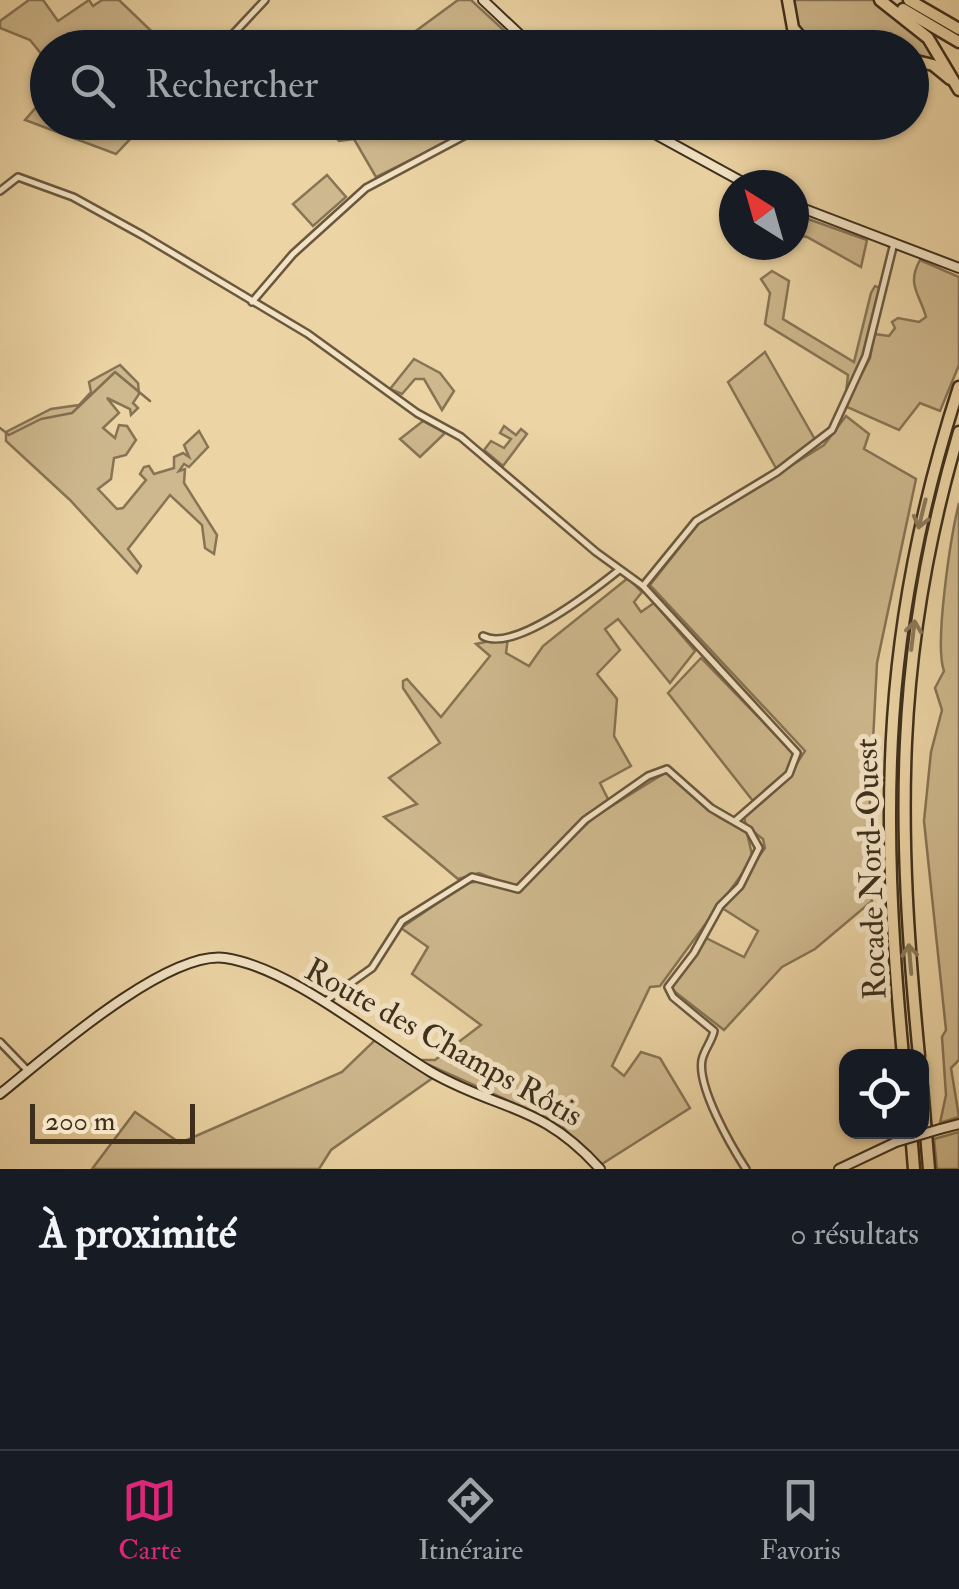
<!DOCTYPE html>
<html lang="fr">
<meta charset="utf-8">
<style>
body{margin:0;font-family:"IM FELL Double Pica",serif;background:#20242c;color:#f1f3f6}
.controls{position:absolute;right:30px;bottom:30px;display:grid;overflow:hidden;border-radius:20px;box-shadow:0 2px 8px #0004}
.controls button{width:90px;height:90px;display:grid;place-items:center;padding:0;border:0;border-bottom:2px solid #363941;background:#171b24;color:#f1f3f6;font:50px sans-serif}
.compass{position:absolute;left:719px;top:170px;width:90px;height:90px;border-radius:50%;background:#171b24;box-shadow:0 2px 8px #0004;rotate:323deg}
.scale{position:absolute;left:30px;bottom:25px;width:165px;box-sizing:border-box;padding-left:10px;border:5px solid #3e2f1c;border-top:0;font-size:28px;line-height:35px;white-space:nowrap;color:#3e2f1c;-webkit-text-stroke:8px #f3e3c4;paint-order:stroke}
.list{margin:0;padding:0;list-style:none}
h2{display:flex;justify-content:space-between;align-items:center;height:130px;margin:0;padding:0 40px;font-size:42px}
h2 small{font-size:32px;font-weight:400;color:#9ea1a6}
.icon{flex:none;width:55px;height:55px;fill:none;stroke:currentColor;stroke-width:2;stroke-linecap:round;stroke-linejoin:round}
.map{position:relative;flex:none;width:959px;height:1169px;overflow:hidden}
.search{position:absolute;background:#171b24;box-shadow:0 2px 8px #0004;left:30px;right:30px;top:30px;height:110px;display:flex;align-items:center;gap:25px;box-sizing:border-box;padding:0 35px;border-radius:55px;color:#9ea1a6;font-size:38px}
.sheet{height:280px;background:#171b24}
nav{display:flex;justify-content:space-around;align-items:center;box-sizing:border-box;height:140px;border-top:2px solid #363941;background:#171b24;font-size:28px;color:#9ea1a6}
nav a{display:grid;justify-items:center;gap:5px}
nav .on{color:#db2777}
.map>svg:first-child{display:block}
.green{fill:#ceb88d;stroke:#867454;stroke-width:2.5}
.lines{fill:none;stroke-linecap:round;stroke-linejoin:round}
.stream{stroke:#837052;stroke-width:2.5}
.street-casing{stroke:#6a583e;stroke-width:10}
.secondary-casing{stroke:#3e2f1c;stroke-width:12}
.highway-casing{stroke:#3e2f1c;stroke-width:15}
.street{stroke:#f3e3c4;stroke-width:5}
.secondary{stroke:#f3e3c4;stroke-width:8}
.highway{stroke:#ecd4a4;stroke-width:10}
.secondary-bridge-casing{stroke:#3e2f1c;stroke-width:12;stroke-linecap:butt}
.secondary-bridge{stroke:#f3e3c4;stroke-width:8}
.oneway{stroke:#8c7959}
.labels{text-anchor:middle;stroke-width:10;stroke-linejoin:round;paint-order:stroke}
.street-label{font-size:32px;fill:#3e2f1c;stroke:#f3e3c4}
</style>
<div class="map">
<svg width="959" height="1169" viewBox="0 0 959 1169">
<rect width="100%" height="100%" fill="#ecd4a4"/>
<filter id="stains"><feTurbulence type="fractalNoise" baseFrequency=".002" numOctaves="4"/><feColorMatrix values="0 0 0 0 .2 0 0 0 0 .09 0 0 0 0 .02 0 0 0 .5 -.17"/></filter>
<radialGradient id="worn" r=".72"><stop offset=".6" stop-color="#630" stop-opacity="0"/><stop offset="1" stop-color="#630" stop-opacity=".3"/></radialGradient>
<g class="green">
<path d="M 29,0 L 43,0 L 58,21 L 89,0 L 93,6 L 102,0 L 119,0 L 168,47 L 48,48 L 47,61 L 30,40 L 0,28 L 0,21 Z"/>
<path d="M 458,0 L 471,0 L 522,47 L 394,47 Z"/>
<path d="M 791,0 L 873,0 L 918,33 L 942,65 L 912,57 L 912,48 L 818,47 L 798,29 Z"/>
<path d="M 47,95 L 48,122 L 157,123 L 135,134 L 116,154 L 25,120 Z"/>
<path d="M 324,123 L 485,123 L 376,177 L 354,139 L 339,141 Z"/>
<path d="M 327,175 L 346,197 L 313,226 L 293,204 Z"/>
<path d="M 794,214 L 867,240 L 861,267 L 807,237 L 797,235 L 794,241 Z"/>
<path d="M 920,260 L 959,277 L 959,365 L 940,411 L 920,403 L 899,430 L 847,407 L 847,401 L 870,358 L 874,334 L 889,336 L 895,328 L 892,322 L 898,318 L 919,322 L 926,317 C 920,294 906,285 920,260 Z"/>
<path d="M 772,271 L 789,281 L 783,319 L 854,362 L 871,293 L 875,286 L 880,288 L 862,361 L 846,393 L 848,375 L 765,324 L 770,293 L 761,279 Z"/>
<path d="M 765,352 L 817,443 L 777,470 L 728,382 Z"/>
<path d="M 414,359 L 440,373 L 454,391 L 442,410 L 424,379 L 415,379 L 402,394 L 390,389 Z"/>
<path d="M 120,365 L 138,383 L 139,394 L 133,403 L 138,408 L 131,415 L 130,409 L 107,398 L 119,413 L 103,428 L 115,438 L 119,425 L 127,426 L 136,440 L 126,455 L 114,458 L 111,479 L 98,489 L 117,509 L 123,508 L 146,480 L 140,474 L 144,467 L 149,466 L 154,474 L 174,468 L 174,457 L 183,453 L 189,457 L 184,445 L 199,431 L 208,447 L 189,467 L 184,464 L 179,471 L 185,469 L 184,483 L 217,535 L 214,554 L 205,548 L 202,525 L 170,495 L 128,549 L 141,566 L 137,573 L 70,500 L 6,441 L 6,432 L 51,409 L 79,405 L 91,392 L 89,382 Z"/>
<path d="M 846,416 L 869,434 L 864,449 L 916,479 L 877,663 L 869,819 L 872,901 L 815,949 L 782,967 L 724,1030 L 670,988 L 706,938 L 744,957 L 758,931 L 722,908 L 765,848 L 763,839 L 746,826 L 743,812 L 786,780 L 805,751 L 650,585 L 699,523 L 824,445 Z"/>
<path d="M 423,421 L 445,433 L 420,457 L 400,439 Z"/>
<path d="M 504,426 L 516,435 L 521,429 L 527,434 L 503,466 L 484,450 L 491,441 L 504,448 L 511,439 L 500,433 Z"/>
<path d="M 959,503 L 959,1060 L 951,1068 L 959,1117 L 940,1123 L 946,1095 L 942,1037 L 946,1030 L 924,821 L 931,752 L 942,710 L 935,688 L 944,671 C 934,644 951,535 959,503 Z"/>
<path d="M 628,578 L 642,592 L 634,602 L 641,612 L 654,603 L 695,651 L 670,683 L 618,619 L 605,629 L 620,650 L 597,674 L 617,699 L 614,736 L 631,766 L 600,783 L 609,801 L 587,814 L 515,887 L 479,873 L 458,879 L 384,817 L 417,804 L 389,778 L 440,743 L 403,688 L 403,681 L 407,679 L 441,717 L 490,656 L 476,644 L 508,637 L 506,653 L 529,666 L 543,646 Z"/>
<path d="M 701,658 L 793,753 C 795,775 769,789 753,801 L 668,693 Z"/>
<path d="M 668,771 L 717,816 L 747,833 L 753,859 L 660,986 L 650,987 L 612,1066 L 624,1076 L 641,1052 L 660,1058 L 690,1108 L 602,1164 L 558,1123 L 418,1060 L 435,1060 L 481,1025 L 412,974 L 428,947 L 401,928 L 467,883 L 482,881 L 516,892 L 594,817 Z"/>
<path d="M 375,1040 L 434,1077 L 331,1150 L 319,1169 L 92,1169 L 135,1112 L 180,1143 L 342,1072 Z"/>
<path d="M 959,1132 L 959,1169 L 937,1169 L 934,1139 Z"/>
</g>
<g class="lines">
<path class="stream" d="M 0,428 L 9,435 L 41,419 L 72,413 L 115,372 L 150,401"/>
<defs>
<g id="street">
<path d="M 220,48 L 265,0"/>
<path d="M 0,191 L 18,177 L 73,197 L 142,235 L 308,334 L 417,413 L 461,437 L 596,552 L 643,586 L 797,753 L 789,774 L 735,821"/>
<path d="M 252,302 L 293,254 L 366,188 L 490,122"/>
<path d="M 643,586 L 696,521 L 777,472 L 832,430 L 866,356 L 894,243"/>
<path d="M 483,636 C 514,653 594,590 619,570"/>
<path d="M 324,1002 L 372,968 L 402,921 L 472,877 L 518,889 L 585,820 L 648,776 L 667,769 L 711,808 L 749,830 L 759,848 L 740,886 L 720,906 L 694,953 L 668,987 L 673,997 L 714,1031 C 712,1041 704,1050 702,1060 C 697,1087 731,1146 746,1169"/>
<path d="M 0,1042 L 28,1071"/>
</g>
<g id="secondary">
<path d="M 483,0 L 534,48"/>
<path d="M 633,122 L 748,185"/>
<path d="M 794,205 L 959,268"/>
<path d="M 0,1094 C 45,1058 166,950 225,958 C 289,967 374,1038 431,1072 C 499,1111 541,1103 600,1169"/>
<path d="M 940,1129 L 959,1124"/>
<path d="M 839,1169 L 896,1142"/>
</g>
<g id="highway">
<path d="M 788,0 L 793,28 L 810,48"/>
<path d="M 880,0 L 928,38 L 959,90"/>
<path d="M 909,0 L 959,29"/>
<path d="M 903,9 L 959,42"/>
<path d="M 912,60 L 933,65 L 950,79"/>
<path d="M 903,1056 C 880,808 881,627 959,387"/>
<path d="M 919,1056 C 897,828 893,655 959,432"/>
<path d="M 922,1086 L 929,1169"/>
<path d="M 911,1132 L 914,1169"/>
</g>
</defs>
<use href="#street" class="street-casing"/>
<use href="#secondary" class="secondary-casing"/>
<use href="#highway" class="highway-casing"/>
<use href="#street" class="street"/>
<use href="#secondary" class="secondary"/>
<use href="#highway" class="highway"/>
<defs>
<path id="secondary-bridge" d="M 896,1142 L 940,1129"/>
</defs>
<use href="#secondary-bridge" class="secondary-bridge-casing"/>
<use href="#secondary-bridge" class="secondary-bridge"/>
</g>
<defs><path id="oneway-shaft" d="M-6 0H5M1.5-3L5.5 0L1.5 3" fill="none" stroke-width="1.6" stroke-linecap="round" stroke-linejoin="round" transform="scale(2.5)"/></defs>
<g class="oneway">
<use href="#oneway-shaft" transform="translate(922 514) rotate(104)"/>
<use href="#oneway-shaft" transform="translate(913 635) rotate(-83)"/>
<use href="#oneway-shaft" transform="translate(910 959) rotate(-95)"/>
</g>
<g class="labels">
<g class="street-label">
<text transform="translate(870 869) rotate(-92)" y="11">Rocade Nord-Ouest</text>
<text transform="translate(444 1042) rotate(29)" y="11">Route des Champs Rôtis</text>
</g>
</g>
<rect width="100%" height="100%" filter="url(#stains)"/>
<rect width="100%" height="100%" fill="url(#worn)"/>
</svg>
<div class="controls">
<button><svg class="icon" aria-label="locate" viewBox="0 0 24 24"><circle cx="12" cy="12" r="6"/><path d="M12 2v4M12 18v4M2 12h4M18 12h4"/></svg></button>
</div>
<svg class="compass" viewBox="-18 -18 36 36"><path d="M0-13l5 13h-10z" fill="#e53935"/><path d="M0 13l5-13h-10z" fill="#9ea1a6"/></svg>
<div class="scale">200 m</div>
<div class="search"><svg class="icon" aria-label="search" viewBox="0 0 24 24"><circle cx="10" cy="10" r="6"/><path d="M15 15l6 6"/></svg>Rechercher</div>
</div>
<section class="sheet">
<h2>À proximité<small>0 résultats</small></h2>
<ul class="list">
</ul>
</section>
<nav>
<a class="on"><svg class="icon" aria-label="map" viewBox="0 0 24 24"><path d="M3 6l6-2 6 2 6-2v14l-6 2-6-2-6 2zM9 4v14M15 6v14"/></svg>Carte</a>
<a><svg class="icon" aria-label="directions" viewBox="0 0 24 24"><path d="M12 3l9 9-9 9-9-9zM9 14v-3h6M13 9l2 2-2 2"/></svg>Itinéraire</a>
<a><svg class="icon" aria-label="saved" viewBox="0 0 24 24"><path d="M7 4h10v16l-5-4-5 4z"/></svg>Favoris</a>
</nav>
